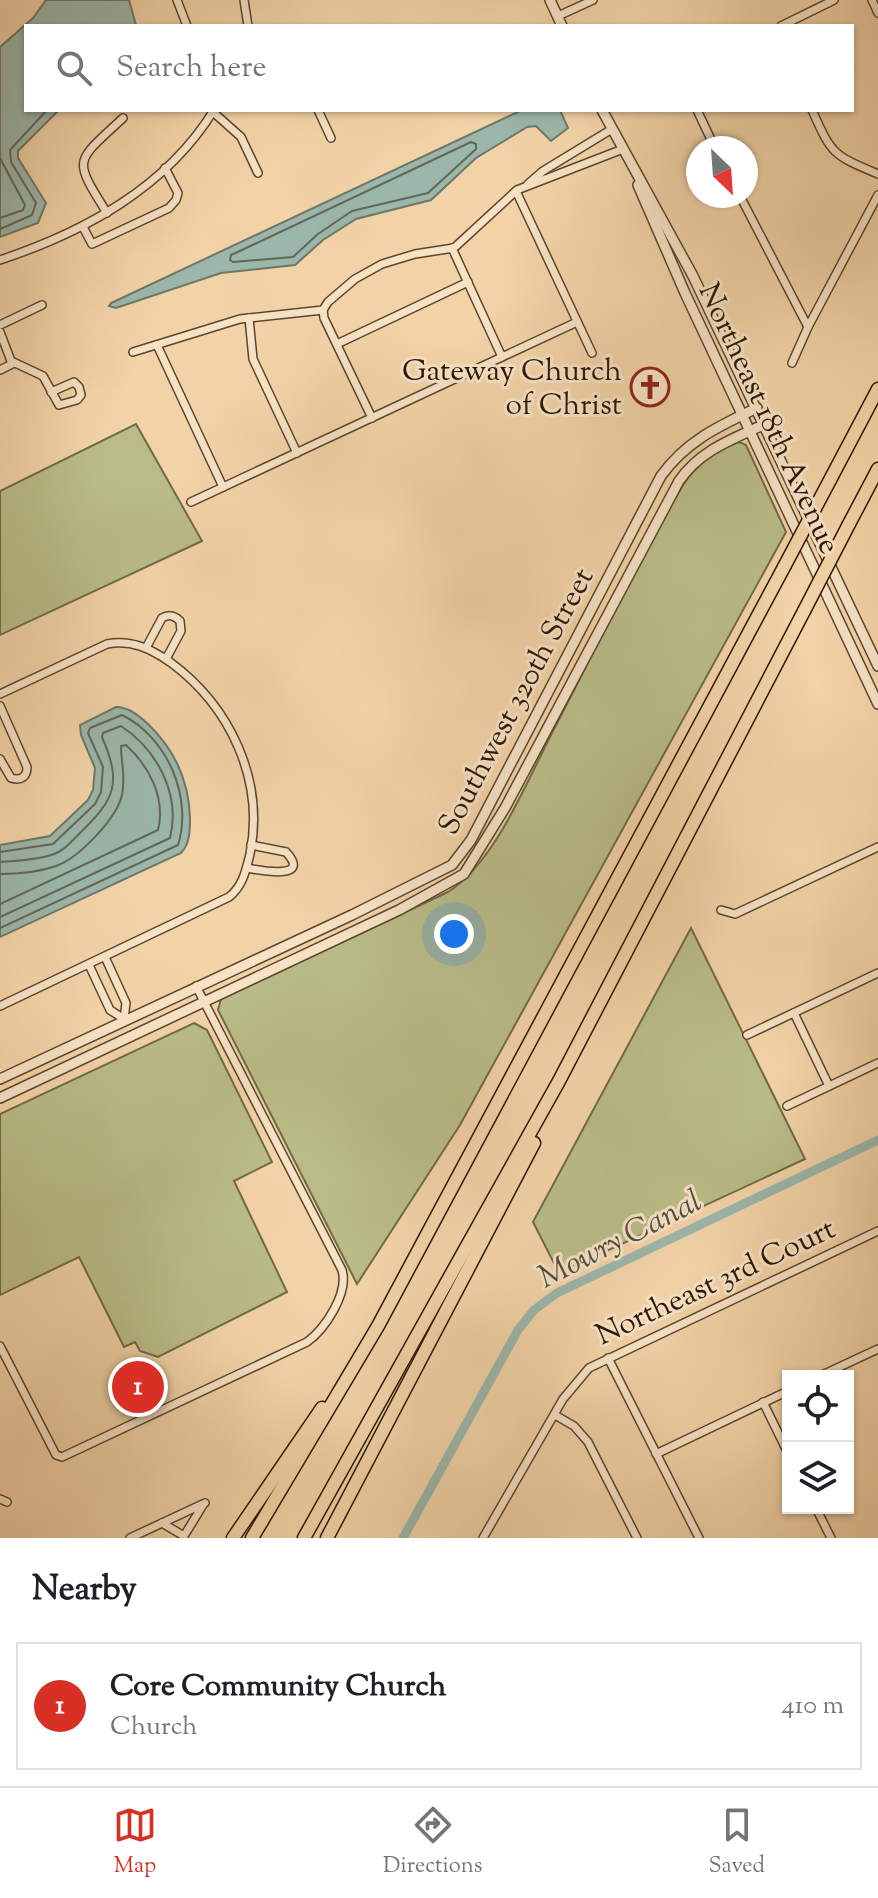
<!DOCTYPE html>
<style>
body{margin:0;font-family:"Sorts Mill Goudy",serif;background:#f2f2f2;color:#202124}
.controls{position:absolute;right:24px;bottom:24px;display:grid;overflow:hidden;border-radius:0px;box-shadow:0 2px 6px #0004}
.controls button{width:72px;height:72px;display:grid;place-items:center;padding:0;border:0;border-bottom:2px solid #e0e0e0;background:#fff;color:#202124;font:40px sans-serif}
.compass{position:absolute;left:686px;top:136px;width:72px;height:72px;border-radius:50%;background:#fff;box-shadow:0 2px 6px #0004;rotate:155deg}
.you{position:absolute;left:454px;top:934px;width:28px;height:28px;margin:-20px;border:6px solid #fff;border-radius:50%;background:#1a73e8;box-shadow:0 0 0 12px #1a73e833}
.badge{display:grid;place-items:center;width:52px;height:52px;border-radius:50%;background:#d93025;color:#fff;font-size:26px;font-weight:700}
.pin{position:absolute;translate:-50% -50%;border:4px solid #fff;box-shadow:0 2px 8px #0006}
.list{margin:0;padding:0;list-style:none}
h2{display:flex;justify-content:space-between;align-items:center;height:104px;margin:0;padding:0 32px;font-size:34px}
h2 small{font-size:26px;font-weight:400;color:#757577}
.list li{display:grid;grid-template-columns:52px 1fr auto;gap:24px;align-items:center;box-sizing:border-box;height:128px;margin:0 16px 16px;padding:0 16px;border:2px solid #e0e0e0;border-radius:0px}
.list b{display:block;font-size:30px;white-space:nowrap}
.list p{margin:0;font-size:26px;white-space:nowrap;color:#757577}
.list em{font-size:26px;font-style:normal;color:#757577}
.icon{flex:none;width:44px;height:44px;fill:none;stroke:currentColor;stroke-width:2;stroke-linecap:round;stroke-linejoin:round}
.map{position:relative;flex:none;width:878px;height:1538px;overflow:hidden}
.search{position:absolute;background:#fff;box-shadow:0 2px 6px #0004;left:24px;right:24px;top:24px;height:88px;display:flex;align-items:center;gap:20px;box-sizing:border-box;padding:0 28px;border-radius:0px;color:#757577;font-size:30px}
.sheet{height:248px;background:#fff}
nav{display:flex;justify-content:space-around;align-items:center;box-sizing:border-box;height:112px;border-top:2px solid #e0e0e0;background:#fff;font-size:22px;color:#757577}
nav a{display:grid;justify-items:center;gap:4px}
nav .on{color:#d93025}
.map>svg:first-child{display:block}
.green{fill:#b9bc88;stroke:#716a46;stroke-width:2}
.water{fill:#9bb7ab;stroke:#6d7768;stroke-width:2}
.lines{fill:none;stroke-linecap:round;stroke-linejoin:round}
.shore{stroke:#626757;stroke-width:2}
.canal{stroke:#9bb7ab;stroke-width:9}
.minor-casing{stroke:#5b462c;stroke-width:10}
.tertiary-casing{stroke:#5b462c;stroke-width:12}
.motorway-casing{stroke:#291703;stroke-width:15}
.minor{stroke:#f7e2c6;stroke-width:7}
.tertiary{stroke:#f7e2c6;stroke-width:9}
.motorway{stroke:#f2d3a7;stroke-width:12}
.motorway-bridge-casing{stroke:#291703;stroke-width:15;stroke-linecap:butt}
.motorway-bridge{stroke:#f2d3a7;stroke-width:12}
.labels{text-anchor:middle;stroke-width:6;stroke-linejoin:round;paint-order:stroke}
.poi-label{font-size:30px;fill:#291703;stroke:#f7e2c6;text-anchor:end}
.street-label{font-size:30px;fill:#291703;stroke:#f7e2c6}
.water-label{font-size:32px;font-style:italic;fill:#514f3e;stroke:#f7e2c6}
</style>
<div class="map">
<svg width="878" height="1538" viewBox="0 0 878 1538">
<rect width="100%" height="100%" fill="#f2d3a7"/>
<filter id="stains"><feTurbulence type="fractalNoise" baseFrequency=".0025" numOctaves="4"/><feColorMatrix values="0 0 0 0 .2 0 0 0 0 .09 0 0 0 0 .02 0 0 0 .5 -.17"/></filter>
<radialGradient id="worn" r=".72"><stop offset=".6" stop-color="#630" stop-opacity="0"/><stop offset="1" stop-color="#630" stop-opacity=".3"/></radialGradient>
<g class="green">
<path d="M 136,424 L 202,541 L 0,635 L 0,491 Z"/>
<path d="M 739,442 L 746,445 L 786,532 L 460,1125 L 357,1284 L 218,1010 L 221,999 L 448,892 C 495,862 525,785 551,735 C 594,652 635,566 683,485 C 696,465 716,450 739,442 Z"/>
<path d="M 691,928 L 805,1159 L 559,1273 L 533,1222 Z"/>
<path d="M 194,1023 L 207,1030 L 272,1162 L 234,1181 L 287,1292 L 158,1357 L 140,1351 L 135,1342 L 124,1347 L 79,1257 L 0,1295 L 0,1114 Z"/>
</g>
<g class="water">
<path d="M 46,0 L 129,0 L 136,25 L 26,26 L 26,110 L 59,110 L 18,151 L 18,158 L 46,203 L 38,223 L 0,237 L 0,47 L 33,18 Z"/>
<path d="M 522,110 L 560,110 L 568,128 L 551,141 L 536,126 L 527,127 L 476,158 L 431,200 L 356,219 L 323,240 L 295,265 L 221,273 L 116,308 L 109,306 L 111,303 Z"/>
<path d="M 116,707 C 129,707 139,716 148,724 C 175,750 189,781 190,818 C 190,830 190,844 181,853 L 0,937 L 0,845 L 50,836 L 88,800 L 93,790 L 95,768 L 81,735 L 80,725 Z"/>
</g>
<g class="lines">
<g class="shore">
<path d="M 471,142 L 476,144 L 476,149 L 428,193 L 352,211 L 318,234 L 293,257 L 233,262 L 230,260 L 231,255 L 244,249 Z"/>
<path d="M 0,158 L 25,205 L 23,210 L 0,218"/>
<path d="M 0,229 L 32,215 L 36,203 L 11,162 L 10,150 L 47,110"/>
<path d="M 0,852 L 53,844 L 95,804 L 101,792 L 103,767 L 88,733 L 90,728 L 122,715 C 167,737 193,797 178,845 L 0,928"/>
<path d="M 0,862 C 16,861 35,860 51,855 C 63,852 72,841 81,832 C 115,799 122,783 102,737 L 103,733 L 121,726 C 157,750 181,794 170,838 L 0,917"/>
<path d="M 0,874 C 17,874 39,872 56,866 C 79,858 117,818 122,795 C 126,777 121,762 121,746 L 126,745 C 149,766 166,798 158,830 L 0,904"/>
</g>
<path class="canal" d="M 403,1538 L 518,1330 L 534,1310 L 557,1293 L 878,1140"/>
<defs>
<g id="minor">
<path d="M 177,0 L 187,26"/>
<path d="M 244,0 L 248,26"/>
<path d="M 872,0 L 878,13"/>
<path d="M 558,16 L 593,0"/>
<path d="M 781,26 L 834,0"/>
<path d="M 318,110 L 331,138"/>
<path d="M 697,110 L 715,148"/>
<path d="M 812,110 C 832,155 833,155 878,174"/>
<path d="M 213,112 L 241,137 L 258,173"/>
<path d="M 528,184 L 543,171 L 612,129"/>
<path d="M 516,191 L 592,353"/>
<path d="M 740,196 L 808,327"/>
<path d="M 107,213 C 72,157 75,163 123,118"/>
<path d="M 83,227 L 92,244 L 169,208 L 176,200 L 178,193 L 165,168"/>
<path d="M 452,248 L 502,357"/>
<path d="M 0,260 C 84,232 166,188 214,110"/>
<path d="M 323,310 L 324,318 L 372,418"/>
<path d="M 249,318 L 253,359 L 297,453"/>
<path d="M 0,325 L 42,305"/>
<path d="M 0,332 L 11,361 L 43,376 L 59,405 L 77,400 L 81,395 L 79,387 L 74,382 L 51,392"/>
<path d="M 337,344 L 468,282"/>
<path d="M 157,345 L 223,487"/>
<path d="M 133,352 L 240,319 L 323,310 L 328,302 L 355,279 L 382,264 L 415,254 L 454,248 L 517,190 L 623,149"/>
<path d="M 792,363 L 808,327 L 878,195"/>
<path d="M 0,370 L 14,363"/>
<path d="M 191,502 L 577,322"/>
<path d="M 146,648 L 162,618 C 169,614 174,615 180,621 L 181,631 L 166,659"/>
<path d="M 0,694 L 107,644 C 131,639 151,649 170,662 C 230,706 265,780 250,854 C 246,870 243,886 229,897 L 0,1006"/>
<path d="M 0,706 L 27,767 C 27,777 21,781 11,778 L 0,759"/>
<path d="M 247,868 C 258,870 313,881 286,852 L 251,845"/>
<path d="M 721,910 L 735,914 L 878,847"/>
<path d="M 89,965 L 110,1010 L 124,1019 L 126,1003 L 105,957"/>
<path d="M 794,1013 L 829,1086"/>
<path d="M 747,1035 L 878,973"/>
<path d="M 787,1106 L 878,1063"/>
<path d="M 0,1346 L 56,1455 L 62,1457 L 307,1342 C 325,1329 349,1293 342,1270 L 196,986"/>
<path d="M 608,1358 L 699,1538"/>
<path d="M 820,1376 L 878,1349"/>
<path d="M 763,1402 L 788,1453"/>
<path d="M 555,1415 L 574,1426 L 588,1442 L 637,1538"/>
<path d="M 656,1454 L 788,1391"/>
<path d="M 0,1499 L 7,1502"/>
<path d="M 816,1508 L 831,1538"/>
<path d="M 162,1523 L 184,1536 L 203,1505"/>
<path d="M 130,1538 L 205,1503"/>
<path d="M 483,1538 L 563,1399 L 589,1368 L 878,1231"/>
</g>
<g id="tertiary">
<path d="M 550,0 L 562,26"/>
<path d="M 602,110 L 693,276 L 878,666"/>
<path d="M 638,185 L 685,293 L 878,704"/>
<path d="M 0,1079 L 352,915 L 452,865 L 471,840 L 661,476 C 686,441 719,426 757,408"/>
<path d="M 0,1098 L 399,910 L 464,874 L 505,808 L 679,481 C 700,450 733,439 765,424"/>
</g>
<g id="motorway">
<path d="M 830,480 L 878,389"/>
<path d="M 849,524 L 878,469"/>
<path d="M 233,1538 L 322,1408"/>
<path d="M 252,1538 L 378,1326 L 784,567"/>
<path d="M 304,1538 L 559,1081 L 804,611"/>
<path d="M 327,1538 L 534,1143"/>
</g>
</defs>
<use href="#minor" class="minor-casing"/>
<use href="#tertiary" class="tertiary-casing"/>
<use href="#motorway" class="motorway-casing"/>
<use href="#minor" class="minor"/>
<use href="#tertiary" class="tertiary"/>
<use href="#motorway" class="motorway"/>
<defs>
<g id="motorway-bridge">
<path d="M 784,567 L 830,480"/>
<path d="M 804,611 L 849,524"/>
</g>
</defs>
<use href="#motorway-bridge" class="motorway-bridge-casing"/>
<use href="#motorway-bridge" class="motorway-bridge"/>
</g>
<defs>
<symbol id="church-ring" viewBox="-11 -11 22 22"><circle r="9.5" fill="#f7e2c6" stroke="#8f2418" stroke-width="1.5"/><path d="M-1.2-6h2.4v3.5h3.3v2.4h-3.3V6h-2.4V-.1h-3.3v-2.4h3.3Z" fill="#8f2418"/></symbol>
</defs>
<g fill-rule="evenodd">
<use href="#church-ring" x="628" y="365" width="44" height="44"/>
</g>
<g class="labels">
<g class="poi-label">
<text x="622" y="380">Gateway Church<tspan x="622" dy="34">of Christ</tspan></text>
</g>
<g class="street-label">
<text transform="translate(770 418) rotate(65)" y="10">Northeast 18th Avenue</text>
<text transform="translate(515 701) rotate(-62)" y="10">Southwest 320th Street</text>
<text transform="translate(715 1281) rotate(-25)" y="10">Northeast 3rd Court</text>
</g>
<g class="water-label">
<text transform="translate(619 1238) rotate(-27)" y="11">Mowry Canal</text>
</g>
</g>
<rect width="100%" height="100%" filter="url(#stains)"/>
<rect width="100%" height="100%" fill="url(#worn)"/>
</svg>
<div class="controls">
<button><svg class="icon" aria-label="locate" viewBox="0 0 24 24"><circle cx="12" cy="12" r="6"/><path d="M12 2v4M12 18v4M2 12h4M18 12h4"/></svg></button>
<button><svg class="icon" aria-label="layers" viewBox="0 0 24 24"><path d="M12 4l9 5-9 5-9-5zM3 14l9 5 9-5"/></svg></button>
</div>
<svg class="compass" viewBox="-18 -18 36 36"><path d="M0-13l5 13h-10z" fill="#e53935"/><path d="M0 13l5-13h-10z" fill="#757577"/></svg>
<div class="you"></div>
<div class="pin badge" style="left:138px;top:1387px">1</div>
<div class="search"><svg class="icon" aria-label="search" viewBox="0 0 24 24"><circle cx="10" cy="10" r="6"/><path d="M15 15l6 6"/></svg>Search here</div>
</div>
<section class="sheet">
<h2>Nearby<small></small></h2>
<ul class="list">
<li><span class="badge">1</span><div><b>Core Community Church</b><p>Church</p></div><em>410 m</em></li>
</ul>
</section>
<nav>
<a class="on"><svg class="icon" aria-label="map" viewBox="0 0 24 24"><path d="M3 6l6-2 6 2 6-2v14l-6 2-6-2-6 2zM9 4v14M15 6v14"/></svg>Map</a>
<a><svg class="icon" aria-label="directions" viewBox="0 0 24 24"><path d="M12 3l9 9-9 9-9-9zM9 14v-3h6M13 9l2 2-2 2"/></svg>Directions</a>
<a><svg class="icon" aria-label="saved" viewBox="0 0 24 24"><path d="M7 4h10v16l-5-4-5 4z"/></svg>Saved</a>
</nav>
